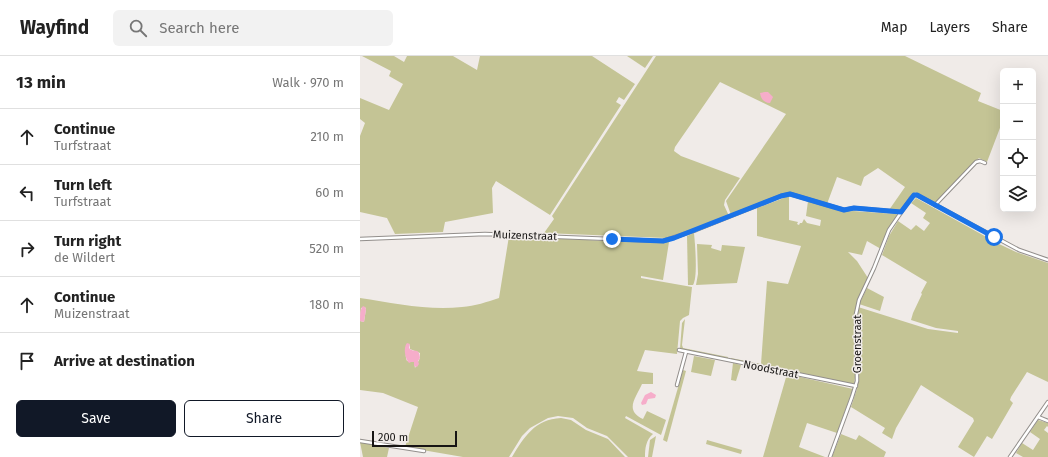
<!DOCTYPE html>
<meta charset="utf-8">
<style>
body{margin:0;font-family:"Fira Sans",sans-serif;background:#f2f2f2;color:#222}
.controls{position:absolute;right:12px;top:12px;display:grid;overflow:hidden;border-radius:6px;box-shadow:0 4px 16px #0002}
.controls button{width:36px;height:36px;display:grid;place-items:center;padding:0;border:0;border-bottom:1px solid #e0e0e0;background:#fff;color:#222;font:20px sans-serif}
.scale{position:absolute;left:12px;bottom:10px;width:85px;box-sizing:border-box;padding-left:4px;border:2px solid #171514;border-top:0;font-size:11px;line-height:14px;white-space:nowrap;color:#171514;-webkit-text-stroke:3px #f0ebe8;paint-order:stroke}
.stop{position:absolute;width:12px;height:12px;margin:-9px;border:3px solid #1a73e8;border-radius:50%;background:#fff}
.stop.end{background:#1a73e8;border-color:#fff;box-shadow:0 1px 4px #0008}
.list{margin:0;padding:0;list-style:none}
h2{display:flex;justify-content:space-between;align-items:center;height:52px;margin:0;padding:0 16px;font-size:17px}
h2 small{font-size:13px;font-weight:400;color:#767676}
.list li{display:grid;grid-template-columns:26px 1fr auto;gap:12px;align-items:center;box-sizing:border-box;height:56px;padding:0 16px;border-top:1px solid #e0e0e0}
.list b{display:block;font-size:15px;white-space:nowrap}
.list p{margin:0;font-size:13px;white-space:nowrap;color:#767676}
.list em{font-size:13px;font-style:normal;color:#767676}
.actions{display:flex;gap:8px;padding:12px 16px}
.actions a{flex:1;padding:9px 0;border:1px solid #111827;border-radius:6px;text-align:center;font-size:14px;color:#111827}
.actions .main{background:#111827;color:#fff}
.icon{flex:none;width:22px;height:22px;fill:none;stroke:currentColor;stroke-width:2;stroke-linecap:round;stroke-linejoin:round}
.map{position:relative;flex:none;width:688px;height:401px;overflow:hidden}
header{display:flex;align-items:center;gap:24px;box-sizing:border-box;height:56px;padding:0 20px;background:#fff;border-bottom:1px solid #e0e0e0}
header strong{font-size:19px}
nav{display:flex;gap:22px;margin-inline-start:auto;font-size:14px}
.search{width:280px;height:36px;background:#f2f2f2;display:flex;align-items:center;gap:10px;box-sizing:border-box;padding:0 14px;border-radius:6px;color:#767676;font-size:15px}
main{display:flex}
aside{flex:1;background:#fff}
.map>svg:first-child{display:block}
.green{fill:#c4c495;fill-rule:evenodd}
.water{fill:#f6adca}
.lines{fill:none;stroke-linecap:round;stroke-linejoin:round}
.minor-casing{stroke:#928e8b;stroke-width:4.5}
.minor{stroke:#fff;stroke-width:2.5}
.route{stroke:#1a73e8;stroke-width:5}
.labels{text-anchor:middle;stroke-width:3;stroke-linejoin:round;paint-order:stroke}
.street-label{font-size:11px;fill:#171514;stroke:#f0ebe8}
</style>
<header>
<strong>Wayfind</strong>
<div class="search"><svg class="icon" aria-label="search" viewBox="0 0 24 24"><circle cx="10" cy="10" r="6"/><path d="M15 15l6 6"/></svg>Search here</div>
<nav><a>Map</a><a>Layers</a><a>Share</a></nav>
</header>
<main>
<aside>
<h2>13 min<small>Walk · 970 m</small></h2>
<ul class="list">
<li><svg class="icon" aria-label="ahead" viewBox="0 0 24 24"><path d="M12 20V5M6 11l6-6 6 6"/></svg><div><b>Continue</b><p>Turfstraat</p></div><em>210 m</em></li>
<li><svg class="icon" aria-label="left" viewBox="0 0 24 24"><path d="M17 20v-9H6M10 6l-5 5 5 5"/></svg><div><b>Turn left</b><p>Turfstraat</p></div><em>60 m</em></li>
<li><svg class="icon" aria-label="right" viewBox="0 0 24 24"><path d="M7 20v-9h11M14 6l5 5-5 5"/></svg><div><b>Turn right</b><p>de Wildert</p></div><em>520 m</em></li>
<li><svg class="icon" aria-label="ahead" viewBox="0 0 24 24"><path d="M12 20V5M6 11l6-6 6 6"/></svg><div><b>Continue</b><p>Muizenstraat</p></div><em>180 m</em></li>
<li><svg class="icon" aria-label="arrive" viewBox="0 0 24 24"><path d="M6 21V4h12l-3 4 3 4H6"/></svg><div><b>Arrive at destination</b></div></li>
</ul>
<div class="actions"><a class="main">Save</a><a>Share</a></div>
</aside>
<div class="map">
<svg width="688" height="401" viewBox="0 0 688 401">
<rect width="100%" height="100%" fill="#f0ebe8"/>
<g class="green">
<path d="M 2,0 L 34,0 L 44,6 L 47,0 L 93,0 L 117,14 L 120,0 L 232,0 L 275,28 L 264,44 L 259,41 L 256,46 L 261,49 L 190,159 L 136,125 L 132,132 L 133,157 L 85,166 L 83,176 L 35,178 L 27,162 L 0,156 L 0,80 L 5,67 L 0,63 L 0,42 L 29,54 L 43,28 L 29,20 L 31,15 Z"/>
<path d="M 267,0 L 293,0 L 285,12 Z"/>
<path d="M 296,0 L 545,0 L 621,37 L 618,45 L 643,55 L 643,64 L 627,106 L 619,102 L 575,147 L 555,136 L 550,141 L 541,155 L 529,154 L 545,131 L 518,112 L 504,121 L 501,130 L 477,121 L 467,148 L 431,137 L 425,138 L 371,159 L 366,145 L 426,58 L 360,26 L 315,91 L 314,95 L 321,100 L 380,122 L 365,144 L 364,149 L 369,160 L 306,182 L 184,177 L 194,163 L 192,160 Z"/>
<path d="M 429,140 L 429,164 L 438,166 L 437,168 L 439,169 L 440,167 L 442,167 L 444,163 L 447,167 L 460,170 L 461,164 L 446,160 L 448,145 L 482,156 L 493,155 L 536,158 L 538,159 L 530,171 L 521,193 L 507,185 L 502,199 L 488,196 L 497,205 L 508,222 L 498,242 L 495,255 L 495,322 L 494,329 L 371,304 L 371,302 L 401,308 L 407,225 L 428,228 L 441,190 L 397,180 L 397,152 Z"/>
<path d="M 556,142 L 639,188 L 656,196 L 688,207 L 688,326 L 667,316 L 651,341 L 650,344 L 653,347 L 632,383 L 627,380 L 614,401 L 598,391 L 614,365 L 613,362 L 561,329 L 536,372 L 532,383 L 522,377 L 525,372 L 491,351 L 497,333 L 499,319 L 498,251 L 568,273 L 598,277 L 598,275 L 576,272 L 551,264 L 553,257 L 562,238 L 561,237 L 567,226 L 522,199 L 529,180 L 538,165 L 551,174 L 556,169 L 564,175 L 570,167 L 563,162 L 566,157 L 551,147 Z"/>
<path d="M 334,177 C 335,188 338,221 333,229 L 328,229 L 327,180 Z"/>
<path d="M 149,180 L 267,186 L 309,186 L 303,224 L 281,220 L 281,222 L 332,231 L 329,259 L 323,262 L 320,265 L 317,298 L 285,294 L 277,315 L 293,317 L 293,328 L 282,328 C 276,342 264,354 283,363 L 287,355 L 306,364 L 301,379 L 266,360 L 265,362 L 293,378 C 286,384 285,392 285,401 L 268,401 L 247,380 L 227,372 L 213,362 L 198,360 L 188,362 L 170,372 L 162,380 L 149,401 L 103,401 L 45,391 L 58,351 L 23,337 L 0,334 L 0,265 L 4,266 L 6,253 L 5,251 L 1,252 L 0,261 L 0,242 C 33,247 69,255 102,251 C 115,250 127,246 139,242 ZM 50,288 L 50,293 L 60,297 L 60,302 L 55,312 L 54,306 L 47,305 C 44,298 47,294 50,288 Z"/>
<path d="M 337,188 L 352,189 L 351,192 L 361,195 L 362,189 L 385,191 L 377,227 L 336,229 L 338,218 Z"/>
<path d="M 507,232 L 524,241 L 520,255 L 499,248 Z"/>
<path d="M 325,263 L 322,289 L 323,292 L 368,301 L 368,304 L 320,293 L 322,267 Z"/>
<path d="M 334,300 L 355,304 L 351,320 L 331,316 Z"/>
<path d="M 373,307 L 381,309 L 376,325 L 371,324 Z"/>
<path d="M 323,314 L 326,315 L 307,386 L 303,384 Z"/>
<path d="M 427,318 L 493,333 L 477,377 L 447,367 L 439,391 L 465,401 L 403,401 Z"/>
<path d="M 201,362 L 211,364 L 226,374 L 248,383 L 265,401 L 152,401 C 164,381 175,363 201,362 Z"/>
<path d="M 678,364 L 688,367 L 688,371 L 687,370 L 684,374 L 688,377 L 688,401 L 663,401 L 656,397 L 662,387 L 673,394 L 680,383 L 670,376 Z"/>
<path d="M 481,378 L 496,384 L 499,379 L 526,396 L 524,401 L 472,401 Z"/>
<path d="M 296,380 L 292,401 L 288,401 L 290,384 Z"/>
<path d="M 347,384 L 382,394 L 381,398 L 346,388 Z"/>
<path d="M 0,386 L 29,392 L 27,401 L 3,401 Z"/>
</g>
<g class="water">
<path d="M 405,36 L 408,36 L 413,41 L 410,47 C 404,47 401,43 400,37 Z"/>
<path d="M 3,250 L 5,251 L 6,253 L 4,266 L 0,265 C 0,260 0,253 3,250 Z"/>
<path d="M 47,287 L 50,288 L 49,292 C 54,298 59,290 60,302 L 58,305 L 59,308 L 57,311 L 54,310 L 54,306 L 51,306 L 49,307 C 45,302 43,292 47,287 Z"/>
<path d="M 291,336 L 296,339 L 295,342 L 288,343 L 286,348 L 282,349 L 281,347 L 285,339 Z"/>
</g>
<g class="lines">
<defs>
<g id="minor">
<path d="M 575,149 L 616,106 L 620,105 L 625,107"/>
<path d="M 0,183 L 125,178 L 303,185 L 336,174 L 421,140 L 430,138 L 484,154 L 494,152 L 541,156"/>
<path d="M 319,294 L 496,330"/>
<path d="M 317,329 L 326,296"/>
<path d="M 678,361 L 688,365"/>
<path d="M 0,385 L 64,395"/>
<path d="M 470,401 L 492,341 L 497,325 L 496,258 L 499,244 L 514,212 L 529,174 L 551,142 L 554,139 L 557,139 L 659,194 L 688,204"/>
<path d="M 650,401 L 688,346"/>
</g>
</defs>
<use href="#minor" class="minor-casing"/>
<use href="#minor" class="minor"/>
</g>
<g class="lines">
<path class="route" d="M 252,183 L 303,185 L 314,182 L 421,140 L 430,138 L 484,154 L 494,152 L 541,156 L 554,139 L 557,139 L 634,181"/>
</g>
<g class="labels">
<g class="street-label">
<text transform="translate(165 179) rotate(2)" y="4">Muizenstraat</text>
<text transform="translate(497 288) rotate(-90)" y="4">Groenstraat</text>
<text transform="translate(411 313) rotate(11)" y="4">Noodstraat</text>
</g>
</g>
</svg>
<div class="controls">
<button>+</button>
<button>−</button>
<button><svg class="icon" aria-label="locate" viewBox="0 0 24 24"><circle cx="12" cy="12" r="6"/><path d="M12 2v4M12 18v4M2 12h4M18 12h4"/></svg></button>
<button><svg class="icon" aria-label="layers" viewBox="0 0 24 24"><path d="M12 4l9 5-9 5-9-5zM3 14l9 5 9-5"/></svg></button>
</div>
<div class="scale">200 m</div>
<div class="stop" style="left:634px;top:181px"></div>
<div class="stop end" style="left:252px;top:183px"></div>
</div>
</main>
